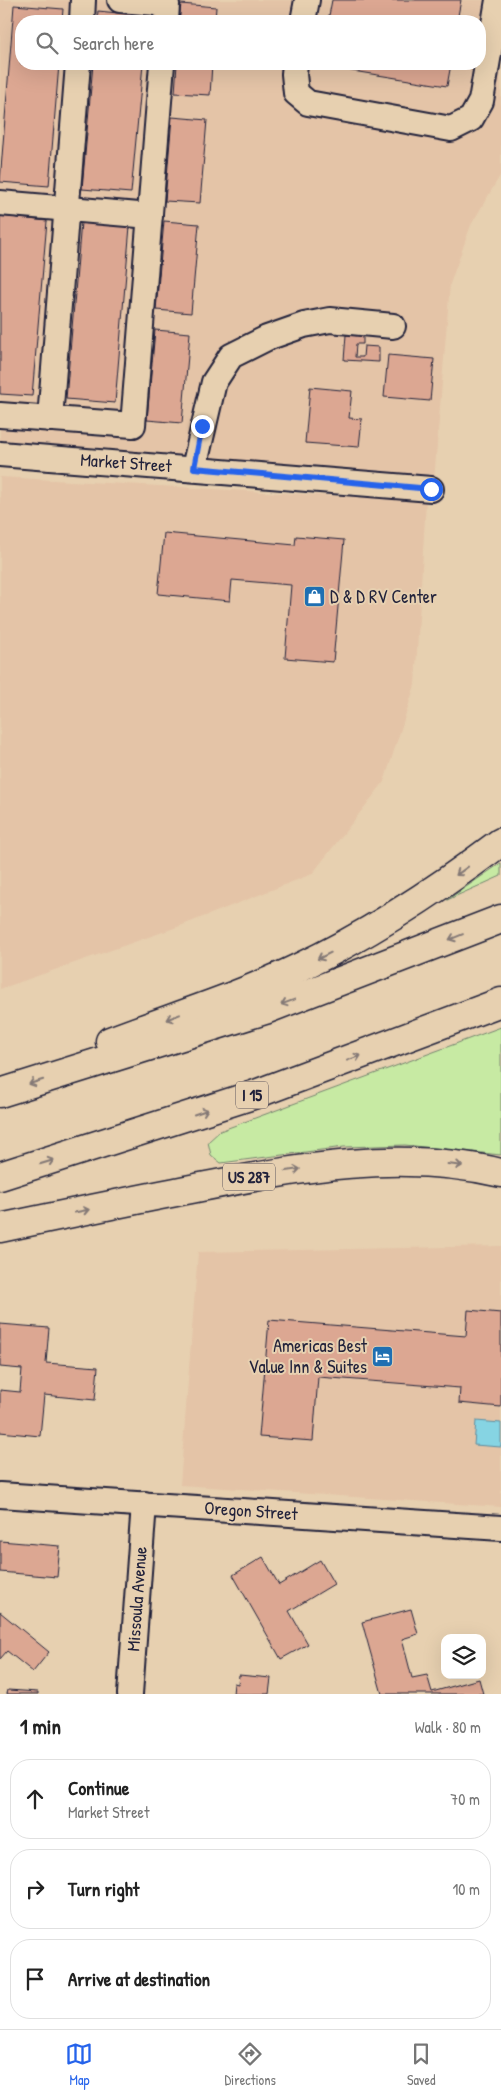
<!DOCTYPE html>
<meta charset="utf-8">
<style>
body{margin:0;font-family:"Patrick Hand",sans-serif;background:#f2f2f2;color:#222}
.controls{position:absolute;right:15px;bottom:15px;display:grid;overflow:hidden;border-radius:10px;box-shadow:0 5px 20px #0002}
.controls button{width:45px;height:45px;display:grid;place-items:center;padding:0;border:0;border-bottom:1px solid #e0e0e0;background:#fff;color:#222;font:25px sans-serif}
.stop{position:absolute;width:15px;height:15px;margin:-11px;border:4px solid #2563eb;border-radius:50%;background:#fff}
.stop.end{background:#2563eb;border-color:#fff;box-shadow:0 1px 5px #0008}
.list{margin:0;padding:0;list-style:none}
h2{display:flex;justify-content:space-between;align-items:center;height:65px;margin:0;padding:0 20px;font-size:21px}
h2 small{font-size:16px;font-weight:400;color:#767676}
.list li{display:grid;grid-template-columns:32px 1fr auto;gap:15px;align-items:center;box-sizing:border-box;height:80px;margin:0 10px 10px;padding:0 10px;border:1px solid #e0e0e0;border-radius:20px}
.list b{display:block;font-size:19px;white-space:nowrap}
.list p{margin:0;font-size:16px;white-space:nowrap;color:#767676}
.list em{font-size:16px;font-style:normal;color:#767676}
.icon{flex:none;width:28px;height:28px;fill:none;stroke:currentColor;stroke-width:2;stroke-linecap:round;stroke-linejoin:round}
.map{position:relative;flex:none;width:501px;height:1694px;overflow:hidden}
.search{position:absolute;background:#fff;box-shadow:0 5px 20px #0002;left:15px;right:15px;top:15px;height:55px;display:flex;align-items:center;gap:12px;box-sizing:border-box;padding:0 18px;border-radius:20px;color:#767676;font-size:19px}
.sheet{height:335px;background:#fff}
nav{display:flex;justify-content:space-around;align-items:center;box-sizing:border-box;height:70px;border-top:1px solid #e0e0e0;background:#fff;font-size:14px;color:#767676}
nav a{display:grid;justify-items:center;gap:2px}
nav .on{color:#2563eb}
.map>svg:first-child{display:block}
.built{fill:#e4c4a7;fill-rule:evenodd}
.green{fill:#c7eaa3;stroke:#74866f}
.water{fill:#86d4e3;stroke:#5e8da0}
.building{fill:#dca792;stroke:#22223b}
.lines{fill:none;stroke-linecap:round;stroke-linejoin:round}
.minor-casing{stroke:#22223b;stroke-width:28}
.highway-casing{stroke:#22223b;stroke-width:31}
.minor{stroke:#e7d0b0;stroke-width:24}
.highway{stroke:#e7d0b0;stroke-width:28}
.oneway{stroke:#847976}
.route{stroke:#2563eb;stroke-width:6}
.labels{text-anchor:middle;stroke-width:4;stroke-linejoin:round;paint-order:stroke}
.shield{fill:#e7d0b0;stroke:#5d565e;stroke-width:1}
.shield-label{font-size:16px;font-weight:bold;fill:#22223b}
.street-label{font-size:18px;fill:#22223b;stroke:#e7d0b0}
.poi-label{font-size:18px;fill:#22223b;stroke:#e7d0b0;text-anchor:start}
</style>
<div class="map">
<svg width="501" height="1694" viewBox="0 0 501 1694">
<rect width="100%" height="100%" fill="#e7d0b0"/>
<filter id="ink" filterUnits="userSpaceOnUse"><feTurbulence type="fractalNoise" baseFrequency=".02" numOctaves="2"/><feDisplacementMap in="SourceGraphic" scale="10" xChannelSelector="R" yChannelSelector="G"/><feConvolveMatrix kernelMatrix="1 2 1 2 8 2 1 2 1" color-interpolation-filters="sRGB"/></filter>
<g filter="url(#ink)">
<g class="built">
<path d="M 0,0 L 501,0 L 501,174 L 471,225 L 450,284 L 434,481 L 0,445 ZM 21,21 L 480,21 L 480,64 L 21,64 Z"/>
<path d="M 0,477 L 426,501 L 415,685 L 384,782 L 312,874 L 180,926 L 0,989 Z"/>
<path d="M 501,1246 L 501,1507 L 180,1485 L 198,1252 Z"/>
</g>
<g class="green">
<path d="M 501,863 L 501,876 L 447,900 Z"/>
<path d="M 501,1027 L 501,1155 L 405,1145 L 344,1147 L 221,1163 L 211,1155 L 208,1142 L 220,1131 Z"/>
</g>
<path class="water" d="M 476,1421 L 501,1423 L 501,1447 L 474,1445 Z"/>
<g class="building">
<path d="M 332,0 L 461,0 L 457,21 L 328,21 Z"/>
<path d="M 181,4 L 216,7 L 215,21 L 179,21 Z"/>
<path d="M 14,5 L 63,9 L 62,21 L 21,21 L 21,64 L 59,64 L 49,186 L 0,182 Z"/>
<path d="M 98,11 L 147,16 L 146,21 L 97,21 Z"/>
<path d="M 93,64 L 143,64 L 131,193 L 82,189 Z"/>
<path d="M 177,64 L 212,64 L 210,95 L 175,93 Z"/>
<path d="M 322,64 L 451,64 L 447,86 L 321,66 Z"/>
<path d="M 172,117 L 207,120 L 200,203 L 165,201 Z"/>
<path d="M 0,216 L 47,221 L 32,396 L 0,394 Z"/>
<path d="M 164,221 L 199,224 L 191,313 L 156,310 Z"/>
<path d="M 81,222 L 130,226 L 115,403 L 66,399 Z"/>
<path d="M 155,330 L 190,333 L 182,423 L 147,420 Z"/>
<path d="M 346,335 L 363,336 L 363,344 L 356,344 L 355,357 L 363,357 L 364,346 L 379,347 L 379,362 L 344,360 Z"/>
<path d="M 388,355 L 434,359 L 430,401 L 384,397 Z"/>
<path d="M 310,387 L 352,391 L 349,418 L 362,419 L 359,447 L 305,443 Z"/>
<path d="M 164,533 L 295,545 L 296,536 L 344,540 L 333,662 L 285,658 L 291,585 L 232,580 L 230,601 L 158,594 Z"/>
<path d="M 468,1310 L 501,1313 L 501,1407 L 459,1403 L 460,1388 L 318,1377 L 313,1441 L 259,1437 L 269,1320 L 466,1336 Z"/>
<path d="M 0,1324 L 49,1328 L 46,1363 L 98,1367 L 95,1400 L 44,1395 L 40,1436 L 0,1432 L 0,1390 L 20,1392 L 22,1369 L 0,1367 Z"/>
<path d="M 0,1541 L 60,1546 L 57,1577 L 0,1572 Z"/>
<path d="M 263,1557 L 279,1585 L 320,1560 L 334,1584 L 289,1611 L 308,1644 L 281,1659 L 233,1575 Z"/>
<path d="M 411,1609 L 418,1634 L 402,1639 L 412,1678 L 427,1675 L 432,1692 L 479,1679 L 483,1694 L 382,1694 L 362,1622 Z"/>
<path d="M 0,1612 L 49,1652 L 33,1672 L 7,1651 L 0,1659 Z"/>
<path d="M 239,1675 L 271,1678 L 269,1694 L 233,1694 L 234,1683 L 238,1684 Z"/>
<path d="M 8,1690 L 38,1692 L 38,1694 L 7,1694 Z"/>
</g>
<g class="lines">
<defs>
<g id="minor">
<path d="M 120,0 L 167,4 L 166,21"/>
<path d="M 82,21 L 83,0"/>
<path d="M 303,21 L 307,0"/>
<path d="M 295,64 L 294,74 L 296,93 L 308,103 L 451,129 L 471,119 L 481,101 L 498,0"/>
<path d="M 0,203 L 150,216"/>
<path d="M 0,415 L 133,425 L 162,64"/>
<path d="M 50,419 L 78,64"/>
<path d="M 0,454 L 431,489"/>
<path d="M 194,468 L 214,382 L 231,356 L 267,338 L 304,325 L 330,320 L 393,326"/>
<path d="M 0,1495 L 501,1528"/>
<path d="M 130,1694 L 144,1504"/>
</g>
<g id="highway">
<path d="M 110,1041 C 173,1017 238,997 298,968 C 371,934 437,890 501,842"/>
<path d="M 0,1093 L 265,1010 L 501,919"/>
<path d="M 0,1176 L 253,1095 L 501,1002"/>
<path d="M 0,1228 C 67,1214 134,1200 201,1187 C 299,1168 401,1149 501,1173"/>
</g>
</defs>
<use href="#minor" class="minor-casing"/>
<use href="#highway" class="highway-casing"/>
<use href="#minor" class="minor"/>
<use href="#highway" class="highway"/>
</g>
<defs><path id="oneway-shaft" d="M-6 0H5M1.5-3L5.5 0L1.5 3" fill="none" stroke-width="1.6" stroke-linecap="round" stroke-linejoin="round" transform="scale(1.25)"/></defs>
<g class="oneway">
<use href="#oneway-shaft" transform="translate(462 871) rotate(144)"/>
<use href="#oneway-shaft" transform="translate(456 937) rotate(158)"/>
<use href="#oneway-shaft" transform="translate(324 956) rotate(154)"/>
<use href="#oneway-shaft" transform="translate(288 1002) rotate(160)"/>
<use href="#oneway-shaft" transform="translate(173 1017) rotate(159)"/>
<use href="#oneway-shaft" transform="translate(354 1058) rotate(-20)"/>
<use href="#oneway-shaft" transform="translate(36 1082) rotate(163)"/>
<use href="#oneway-shaft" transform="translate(201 1112) rotate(-19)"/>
<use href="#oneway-shaft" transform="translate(47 1162) rotate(-17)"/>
<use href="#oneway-shaft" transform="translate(455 1165) rotate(7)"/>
<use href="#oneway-shaft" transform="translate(293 1170) rotate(-8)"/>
<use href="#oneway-shaft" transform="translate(82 1211) rotate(-12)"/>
</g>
</g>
<g class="lines" filter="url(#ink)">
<path class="route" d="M 202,426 L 194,468 L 431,489"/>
</g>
<defs>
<symbol id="shop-square" viewBox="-11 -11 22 22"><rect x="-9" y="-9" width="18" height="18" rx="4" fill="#1f6fb2" stroke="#e7d0b0"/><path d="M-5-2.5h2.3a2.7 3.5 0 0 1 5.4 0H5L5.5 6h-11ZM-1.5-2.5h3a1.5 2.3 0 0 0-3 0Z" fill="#fff"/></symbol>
<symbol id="hotel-square" viewBox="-11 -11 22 22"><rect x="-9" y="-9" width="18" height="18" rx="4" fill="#1f6fb2" stroke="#e7d0b0"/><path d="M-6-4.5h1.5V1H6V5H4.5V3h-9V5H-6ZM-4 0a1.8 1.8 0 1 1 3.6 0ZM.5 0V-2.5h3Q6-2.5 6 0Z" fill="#fff"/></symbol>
</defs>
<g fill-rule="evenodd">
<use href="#shop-square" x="302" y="584" width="25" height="25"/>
<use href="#hotel-square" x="370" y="1344" width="25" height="25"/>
</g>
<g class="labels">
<g class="shield">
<rect x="236" y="1081.5" width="32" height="27" rx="4"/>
<rect x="223" y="1163.5" width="52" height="27" rx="4"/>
</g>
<g class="shield-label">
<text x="252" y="1101">I 15</text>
<text x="249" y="1183">US 287</text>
</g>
<g class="street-label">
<text transform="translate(126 463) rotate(4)" y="6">Market Street</text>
<text transform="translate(251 1511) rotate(4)" y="6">Oregon Street</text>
<text transform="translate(137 1599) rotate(-86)" y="6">Missoula Avenue</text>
</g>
<g class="poi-label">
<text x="330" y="603">D &amp; D RV Center</text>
<text x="367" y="1352" text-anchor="end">Americas Best<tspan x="367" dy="21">Value Inn &amp; Suites</tspan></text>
</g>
</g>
</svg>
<div class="controls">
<button><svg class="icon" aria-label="layers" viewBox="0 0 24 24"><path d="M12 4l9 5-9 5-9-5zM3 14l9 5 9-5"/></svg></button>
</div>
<div class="stop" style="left:431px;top:489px"></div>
<div class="stop end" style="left:202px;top:426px"></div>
<div class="search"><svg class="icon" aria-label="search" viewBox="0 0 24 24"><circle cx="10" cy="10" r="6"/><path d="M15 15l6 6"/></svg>Search here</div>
</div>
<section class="sheet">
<h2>1 min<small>Walk · 80 m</small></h2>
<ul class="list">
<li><svg class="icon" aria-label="ahead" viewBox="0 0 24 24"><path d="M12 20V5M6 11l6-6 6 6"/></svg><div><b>Continue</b><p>Market Street</p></div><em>70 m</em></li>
<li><svg class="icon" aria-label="right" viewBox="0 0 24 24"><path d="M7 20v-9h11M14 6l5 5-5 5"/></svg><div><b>Turn right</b></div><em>10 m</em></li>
<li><svg class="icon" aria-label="arrive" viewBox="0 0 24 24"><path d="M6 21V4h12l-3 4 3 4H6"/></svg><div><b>Arrive at destination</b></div></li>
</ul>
</section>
<nav>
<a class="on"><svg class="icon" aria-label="map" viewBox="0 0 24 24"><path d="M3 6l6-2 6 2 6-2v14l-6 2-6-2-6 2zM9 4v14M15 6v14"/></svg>Map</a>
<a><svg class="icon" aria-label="directions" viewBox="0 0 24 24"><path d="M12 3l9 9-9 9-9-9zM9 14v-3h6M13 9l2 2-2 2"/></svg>Directions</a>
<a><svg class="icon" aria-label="saved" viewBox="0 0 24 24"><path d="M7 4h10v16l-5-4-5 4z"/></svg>Saved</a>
</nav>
